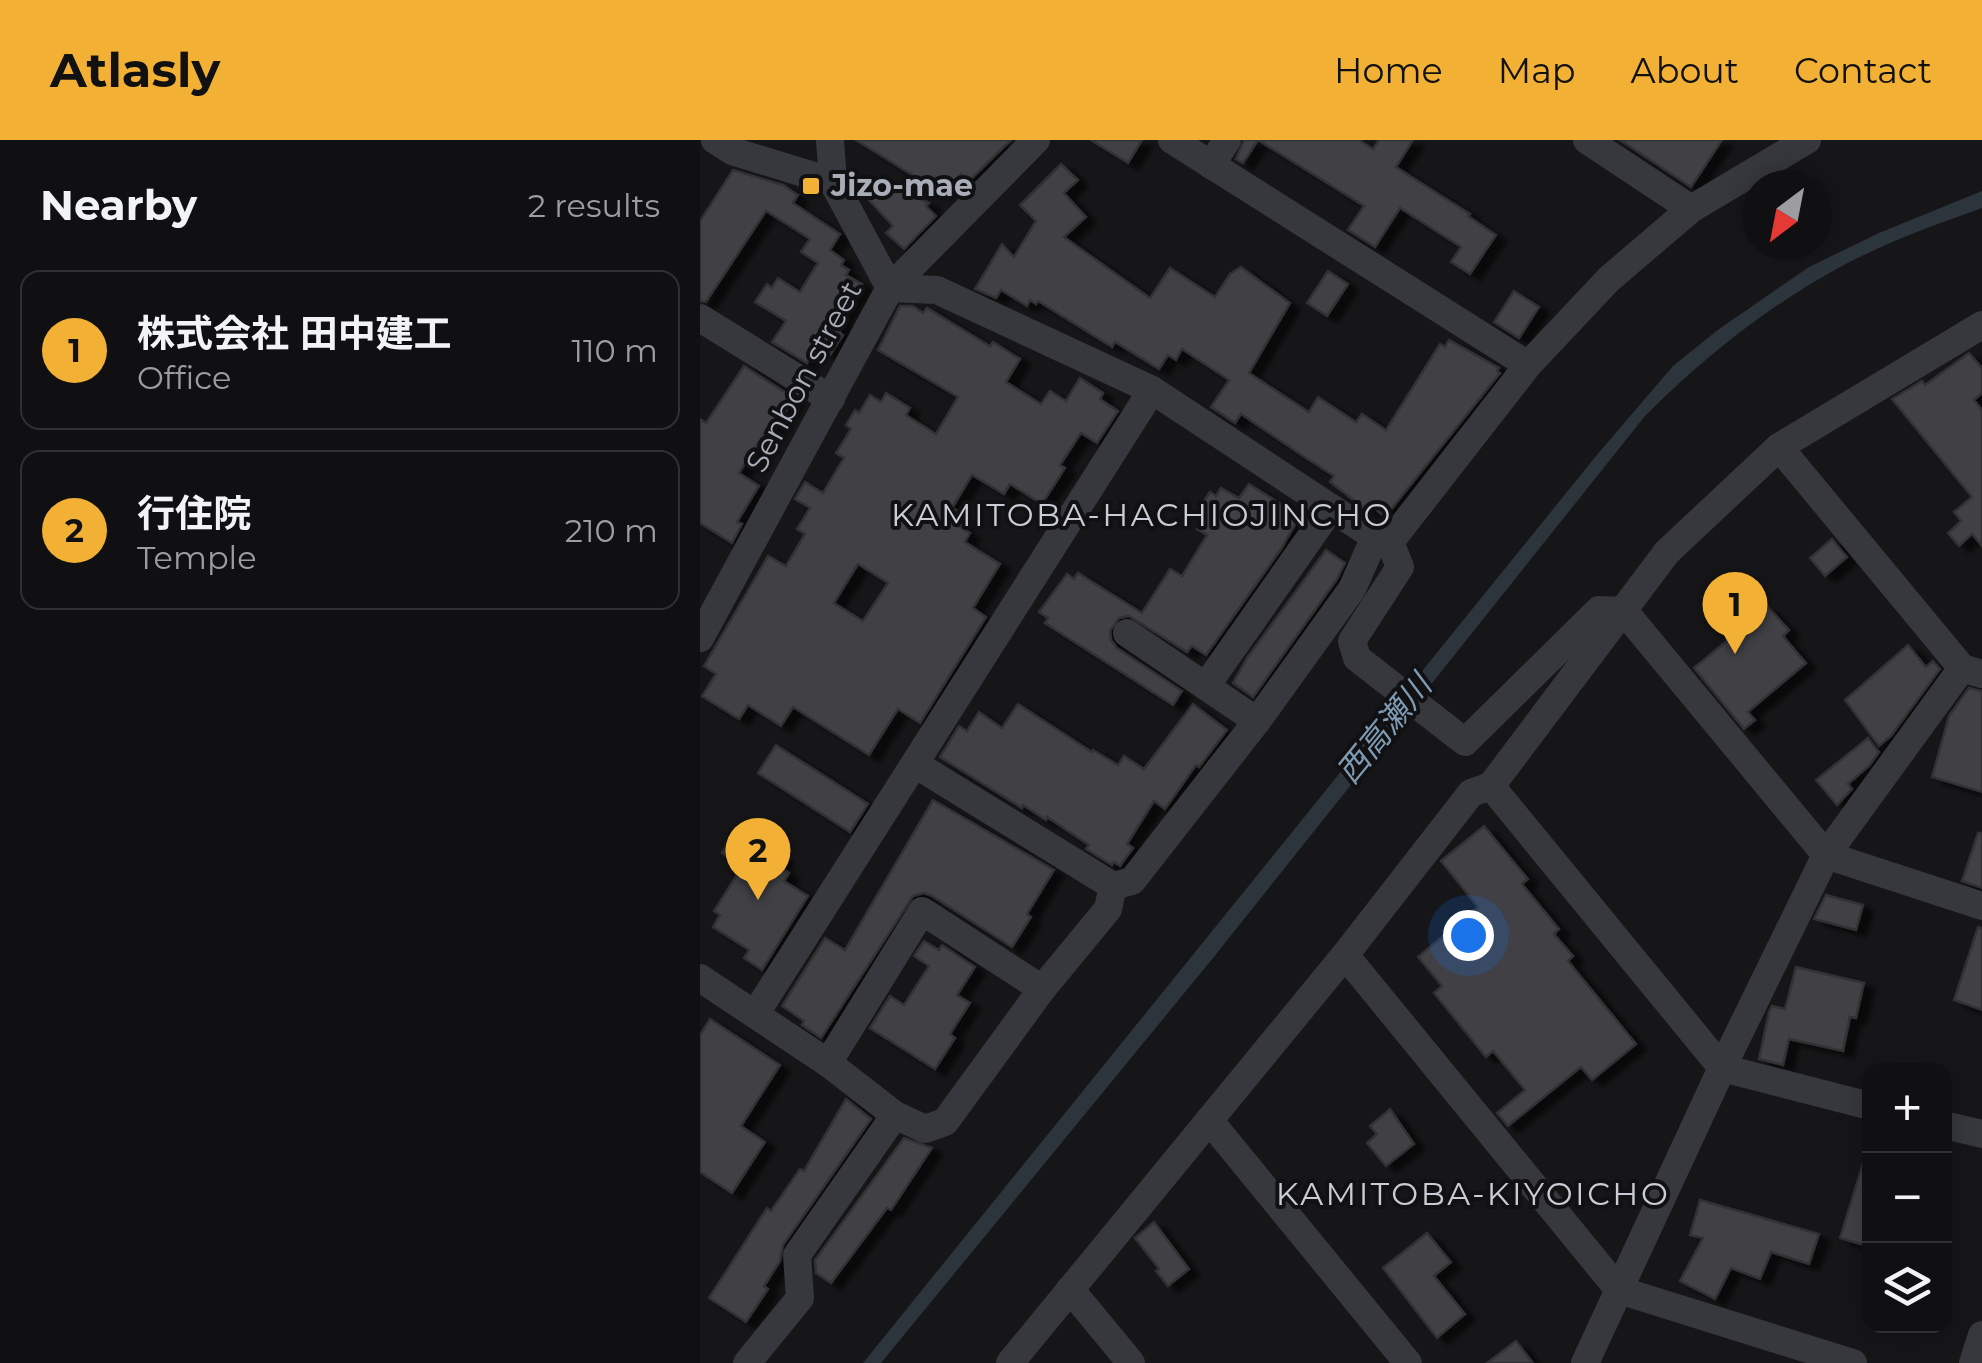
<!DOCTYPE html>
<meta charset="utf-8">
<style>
body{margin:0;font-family:Montserrat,"Noto Sans JP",sans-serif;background:#1e1e20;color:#f1f3f6}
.controls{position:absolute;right:30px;bottom:30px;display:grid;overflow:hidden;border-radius:20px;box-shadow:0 5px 25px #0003}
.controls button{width:90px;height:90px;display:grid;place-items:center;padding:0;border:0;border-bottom:2px solid #303032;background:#101012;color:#f1f3f6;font:50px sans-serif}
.compass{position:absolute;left:1042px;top:30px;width:90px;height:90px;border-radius:50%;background:#101012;box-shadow:0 5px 25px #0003;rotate:212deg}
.you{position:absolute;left:768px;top:795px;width:35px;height:35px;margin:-25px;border:8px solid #fff;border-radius:50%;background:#1a73e8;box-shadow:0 0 0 15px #1a73e833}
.badge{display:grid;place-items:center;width:65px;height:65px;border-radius:50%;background:#f2b134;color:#111;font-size:32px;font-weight:700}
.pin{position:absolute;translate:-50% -82px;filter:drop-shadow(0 2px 5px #0008)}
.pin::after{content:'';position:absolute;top:52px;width:35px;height:30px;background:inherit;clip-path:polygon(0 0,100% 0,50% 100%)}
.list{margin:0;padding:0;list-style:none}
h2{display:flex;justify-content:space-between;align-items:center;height:130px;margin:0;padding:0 40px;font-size:42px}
h2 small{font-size:32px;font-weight:400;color:#9c9d9f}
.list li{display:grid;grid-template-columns:65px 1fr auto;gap:30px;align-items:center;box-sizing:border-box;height:160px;margin:0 20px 20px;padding:0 20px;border:2px solid #303032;border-radius:20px}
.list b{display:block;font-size:38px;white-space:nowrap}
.list p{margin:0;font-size:32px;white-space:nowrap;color:#9c9d9f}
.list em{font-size:32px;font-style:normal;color:#9c9d9f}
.icon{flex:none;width:55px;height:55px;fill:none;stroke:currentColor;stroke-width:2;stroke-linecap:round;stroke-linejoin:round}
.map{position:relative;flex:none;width:1282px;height:1223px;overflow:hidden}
header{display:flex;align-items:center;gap:60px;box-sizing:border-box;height:140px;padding:0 50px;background:#f2b134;color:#111}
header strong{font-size:48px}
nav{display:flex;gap:55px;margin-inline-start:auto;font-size:35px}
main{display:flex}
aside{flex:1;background:#101012}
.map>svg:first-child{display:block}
.water{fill:#2c353c}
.building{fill:#404145;stroke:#303034;stroke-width:2.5;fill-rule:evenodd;filter:url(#shadow)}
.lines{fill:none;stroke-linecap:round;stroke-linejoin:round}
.minor{stroke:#37383d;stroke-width:28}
.poi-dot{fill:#f2b134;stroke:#111113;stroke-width:4}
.labels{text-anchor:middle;stroke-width:8;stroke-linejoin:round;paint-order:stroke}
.poi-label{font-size:30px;font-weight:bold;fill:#a8adb8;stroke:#111113;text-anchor:start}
.street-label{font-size:30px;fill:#a8adb8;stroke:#111113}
.neighbourhood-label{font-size:32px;letter-spacing:2.5px;fill:#c9ccd4;stroke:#111113}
.water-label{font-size:32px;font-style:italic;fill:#7f9bb3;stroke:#111113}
</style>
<header>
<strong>Atlasly</strong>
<nav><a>Home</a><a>Map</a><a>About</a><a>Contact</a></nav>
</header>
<main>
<aside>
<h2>Nearby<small>2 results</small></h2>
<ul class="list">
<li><span class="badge">1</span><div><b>株式会社 田中建工</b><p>Office</p></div><em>110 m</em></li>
<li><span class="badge">2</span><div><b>行住院</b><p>Temple</p></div><em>210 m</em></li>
</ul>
</aside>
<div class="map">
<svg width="1282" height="1223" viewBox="0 0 1282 1223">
<defs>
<filter id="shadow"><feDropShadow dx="10" dy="6" stdDeviation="2.5" flood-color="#0009"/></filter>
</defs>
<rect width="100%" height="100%" fill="#161618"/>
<path class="water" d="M 1282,51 L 1282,68 C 1234,85 1185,103 1140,127 C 1067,167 1003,218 945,276 L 513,818 L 181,1223 L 163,1223 L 896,316 L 973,226 L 1019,189 L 1109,127 L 1179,93 Z"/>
<g class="building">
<path d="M 156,0 L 311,0 L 268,42 L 261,34 L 241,53 Z"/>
<path d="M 391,0 L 442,0 L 428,23 Z"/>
<path d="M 544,0 L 659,0 L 673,9 L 679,0 L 713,0 L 696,27 L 770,74 L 768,76 L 796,95 L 770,134 L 751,122 L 761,107 L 700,68 L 675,107 L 648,90 L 664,66 L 558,0 L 543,23 L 536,19 Z"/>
<path d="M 920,0 L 1022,0 L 991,47 Z"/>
<path d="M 361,24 L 378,40 L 364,53 L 386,77 L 364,97 L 450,158 L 470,128 L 515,157 L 530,134 L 541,127 L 590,163 L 549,233 L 609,272 L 618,257 L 656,282 L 662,274 L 686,290 L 740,204 L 745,207 L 749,200 L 799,228 L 797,231 L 800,233 L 685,377 L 673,367 L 669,372 L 630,342 L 634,336 L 603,316 L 541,274 L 535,283 L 511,267 L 529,240 L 482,209 L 476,220 L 468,215 L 459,229 L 415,202 L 412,207 L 338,161 L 336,164 L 330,160 L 327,166 L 301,150 L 296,158 L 275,149 L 302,104 L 314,117 L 336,81 L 320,65 Z"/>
<path d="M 33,30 L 83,45 L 98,55 L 93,63 L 140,94 L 130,110 L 144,120 L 141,125 L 149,130 L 146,135 L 162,144 L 139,180 L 144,184 L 139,192 L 143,195 L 130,215 L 117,207 L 107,223 L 72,202 L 86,181 L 55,162 L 67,144 L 72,148 L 78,138 L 100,152 L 118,123 L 101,112 L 110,99 L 66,71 L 6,162 L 0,161 L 0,81 Z"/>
<path d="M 168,37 L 229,63 L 226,66 L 236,76 L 204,109 L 186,93 L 193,86 L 157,47 Z"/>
<path d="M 628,131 L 648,144 L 627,176 L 607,163 Z"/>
<path d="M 814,151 L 839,167 L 819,198 L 794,182 Z"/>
<path d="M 200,166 L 213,166 L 223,173 L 227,168 L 290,206 L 293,202 L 320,219 L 306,242 L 341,264 L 350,251 L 366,261 L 380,238 L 403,253 L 400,259 L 418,271 L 397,303 L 381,293 L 360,325 L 365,328 L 342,364 L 310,344 L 304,354 L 272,335 L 252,368 L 256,370 L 252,376 L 263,383 L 260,387 L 270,393 L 265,402 L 300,424 L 273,468 L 286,477 L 220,583 L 198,569 L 169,615 L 93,567 L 81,586 L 48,565 L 39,579 L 2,556 L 16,534 L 4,526 L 68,416 L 86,426 L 105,394 L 97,389 L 110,368 L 95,359 L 105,342 L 123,353 L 144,318 L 136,313 L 151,289 L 146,285 L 155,270 L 159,273 L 170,255 L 181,262 L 186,253 L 210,268 L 206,275 L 236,294 L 258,257 L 178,210 ZM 158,424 L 188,443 L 163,481 L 134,463 Z"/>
<path d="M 1269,213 L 1282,228 L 1282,253 L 1274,260 L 1282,270 L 1282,406 L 1272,394 L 1259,406 L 1248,393 L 1261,381 L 1254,372 L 1272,357 L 1192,259 L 1222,241 L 1225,245 Z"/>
<path d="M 44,226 L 94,258 L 75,289 L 70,285 L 39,333 L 59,346 L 37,382 L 42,384 L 32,403 L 0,383 L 0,279 L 6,283 Z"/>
<path d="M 549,344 L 600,376 L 581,409 L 506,515 L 492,506 L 487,512 L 429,476 L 419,478 L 410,491 L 411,500 L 417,508 L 482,551 L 473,565 L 345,483 L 348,478 L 339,472 L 367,434 L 374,439 L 378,433 L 442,473 L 470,429 L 482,436 L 507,395 L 497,389 L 503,380 L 495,375 L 510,352 L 516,356 L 521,348 L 539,358 Z"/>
<path d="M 1132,399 L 1147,417 L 1125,436 L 1110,418 Z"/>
<path d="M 626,410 L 645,423 L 637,439 L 553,557 L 533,543 L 547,518 Z"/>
<path d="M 1068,467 L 1089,490 L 1083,496 L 1106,523 L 1048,572 L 1055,580 L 1044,589 L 994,528 Z"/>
<path d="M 1208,505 L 1226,527 L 1233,521 L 1240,529 L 1191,596 L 1179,606 L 1145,560 Z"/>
<path d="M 1269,548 L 1282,551 L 1282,652 L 1232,637 L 1249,576 Z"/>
<path d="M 318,564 L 392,612 L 393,610 L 418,625 L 424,616 L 444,629 L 493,564 L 527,590 L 499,627 L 496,625 L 465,669 L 454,661 L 427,704 L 433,708 L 420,726 L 414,722 L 412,725 L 386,709 L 389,705 L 347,677 L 346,680 L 323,665 L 322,668 L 240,617 L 259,586 L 267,591 L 279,572 L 302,588 Z"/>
<path d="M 1168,598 L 1179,612 L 1170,625 L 1148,644 L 1152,649 L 1137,665 L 1116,640 Z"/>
<path d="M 76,605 L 168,664 L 150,692 L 58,633 Z"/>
<path d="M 233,660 L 354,730 L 327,774 L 331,777 L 312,807 L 232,756 L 224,753 L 213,756 L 121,898 L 102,885 L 104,881 L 82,866 L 125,798 L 145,810 Z"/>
<path d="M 784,686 L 828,739 L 822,744 L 859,789 L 854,794 L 873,816 L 868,821 L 936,904 L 892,940 L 881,927 L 808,986 L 797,973 L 825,950 L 793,911 L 786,917 L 734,853 L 742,846 L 718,817 L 778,767 L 741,721 Z"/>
<path d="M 1278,693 L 1282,693 L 1282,748 L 1262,741 Z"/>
<path d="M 33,695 L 61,710 L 63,705 L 83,718 L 78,726 L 89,733 L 84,741 L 108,756 L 62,830 L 44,818 L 49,810 L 13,787 L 20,775 L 14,771 L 42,727 L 22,713 Z"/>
<path d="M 1126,755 L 1163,765 L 1156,790 L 1114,779 Z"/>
<path d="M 1278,787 L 1282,788 L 1282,870 L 1254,860 Z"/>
<path d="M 224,801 L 239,810 L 242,805 L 275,827 L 257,855 L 270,863 L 250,894 L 255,898 L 235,929 L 170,888 L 190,856 L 204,865 L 229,826 L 214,816 Z"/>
<path d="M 1096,827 L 1164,843 L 1156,878 L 1150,877 L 1143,911 L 1089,899 L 1083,925 L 1059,919 L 1069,872 L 1072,866 L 1085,869 Z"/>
<path d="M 10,879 L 80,925 L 41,986 L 65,1002 L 32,1053 L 0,1032 L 0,895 Z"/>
<path d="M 146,959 L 171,979 L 83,1105 L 80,1121 L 64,1146 L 68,1149 L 46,1182 L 9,1158 L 67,1068 L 71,1071 L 100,1029 L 104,1031 Z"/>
<path d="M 690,969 L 714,1004 L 686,1026 L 667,1003 L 677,994 L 670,986 Z"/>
<path d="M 204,998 L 232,1008 L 191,1070 L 187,1068 L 131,1143 L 116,1133 L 115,1120 Z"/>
<path d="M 1165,1017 L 1170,1018 L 1170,1107 L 1140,1098 Z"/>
<path d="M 1000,1060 L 1119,1094 L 1109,1124 L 1071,1112 L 1060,1139 L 1031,1128 L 1015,1159 L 980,1141 L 1003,1098 L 990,1095 Z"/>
<path d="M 454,1082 L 489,1129 L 468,1146 L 456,1131 L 459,1129 L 435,1098 Z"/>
<path d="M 727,1093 L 751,1122 L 734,1136 L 765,1174 L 737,1198 L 683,1128 Z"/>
<path d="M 816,1201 L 833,1223 L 787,1223 Z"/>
</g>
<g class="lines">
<g class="minor">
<path d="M 15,0 L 32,11 L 133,42"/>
<path d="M 130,0 L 133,42 L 190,148"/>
<path d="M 472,0 L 828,225"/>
<path d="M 887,0 L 991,69"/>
<path d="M 1107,0 L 991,69 L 909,139 L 828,225 L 690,402 L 700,427 L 652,501 L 657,518 L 765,602 L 899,470 L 924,471 L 1126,715 L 1282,766"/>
<path d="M 511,25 L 527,0"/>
<path d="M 190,148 L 237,150 L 452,250 L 675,397 L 690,402"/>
<path d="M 0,178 L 131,259"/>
<path d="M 1079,307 L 1262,528 L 1282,534"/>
<path d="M 427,493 L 557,581"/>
<path d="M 0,498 L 190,148 L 336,0"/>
<path d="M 506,546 L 631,368"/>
<path d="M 215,624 L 413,746"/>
<path d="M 791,646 L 1022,928 L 1170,966"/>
<path d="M 645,815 L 919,1150 L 1153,1223"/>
<path d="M 0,838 L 128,923 L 195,975"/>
<path d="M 56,873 L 452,250"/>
<path d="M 128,923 L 222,771 L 342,849"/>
<path d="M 509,980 L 708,1223"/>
<path d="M 1244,985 L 1282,994"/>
<path d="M 370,1149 L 431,1223"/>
<path d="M 47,1223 L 100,1158 L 97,1115 L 195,975 L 225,989 L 245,982 L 342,849 L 408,769 L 413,746 L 432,741 L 557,581 L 652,449 L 675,397"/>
<path d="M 310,1223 L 645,815 L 771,653 L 791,646 L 967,412 L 1079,307 L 1282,185"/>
<path d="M 885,1223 L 1022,928 L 1126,715 L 1262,528"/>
<path d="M 1273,1223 L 1282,1195"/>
</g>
</g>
<rect class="poi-dot" x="101" y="36" width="20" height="20" rx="5"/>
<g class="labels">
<g class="poi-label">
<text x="131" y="56">Jizo-mae</text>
</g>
<g class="street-label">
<text transform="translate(104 237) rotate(-62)" y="10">Senbon street</text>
</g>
<g class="neighbourhood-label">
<text x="442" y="386">KAMITOBA-HACHIOJINCHO</text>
<text x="773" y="1065">KAMITOBA-KIYOICHO</text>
</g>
<g class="water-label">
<text transform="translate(684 589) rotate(-51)" y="11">西高瀬川</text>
</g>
</g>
</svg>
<div class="controls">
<button>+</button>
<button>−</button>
<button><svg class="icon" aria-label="layers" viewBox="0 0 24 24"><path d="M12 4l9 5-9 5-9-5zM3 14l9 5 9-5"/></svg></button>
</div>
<svg class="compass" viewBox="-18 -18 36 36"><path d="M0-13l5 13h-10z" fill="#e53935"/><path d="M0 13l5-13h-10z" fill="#9c9d9f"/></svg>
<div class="you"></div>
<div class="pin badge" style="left:1035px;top:514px">1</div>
<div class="pin badge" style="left:58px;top:760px">2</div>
</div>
</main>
